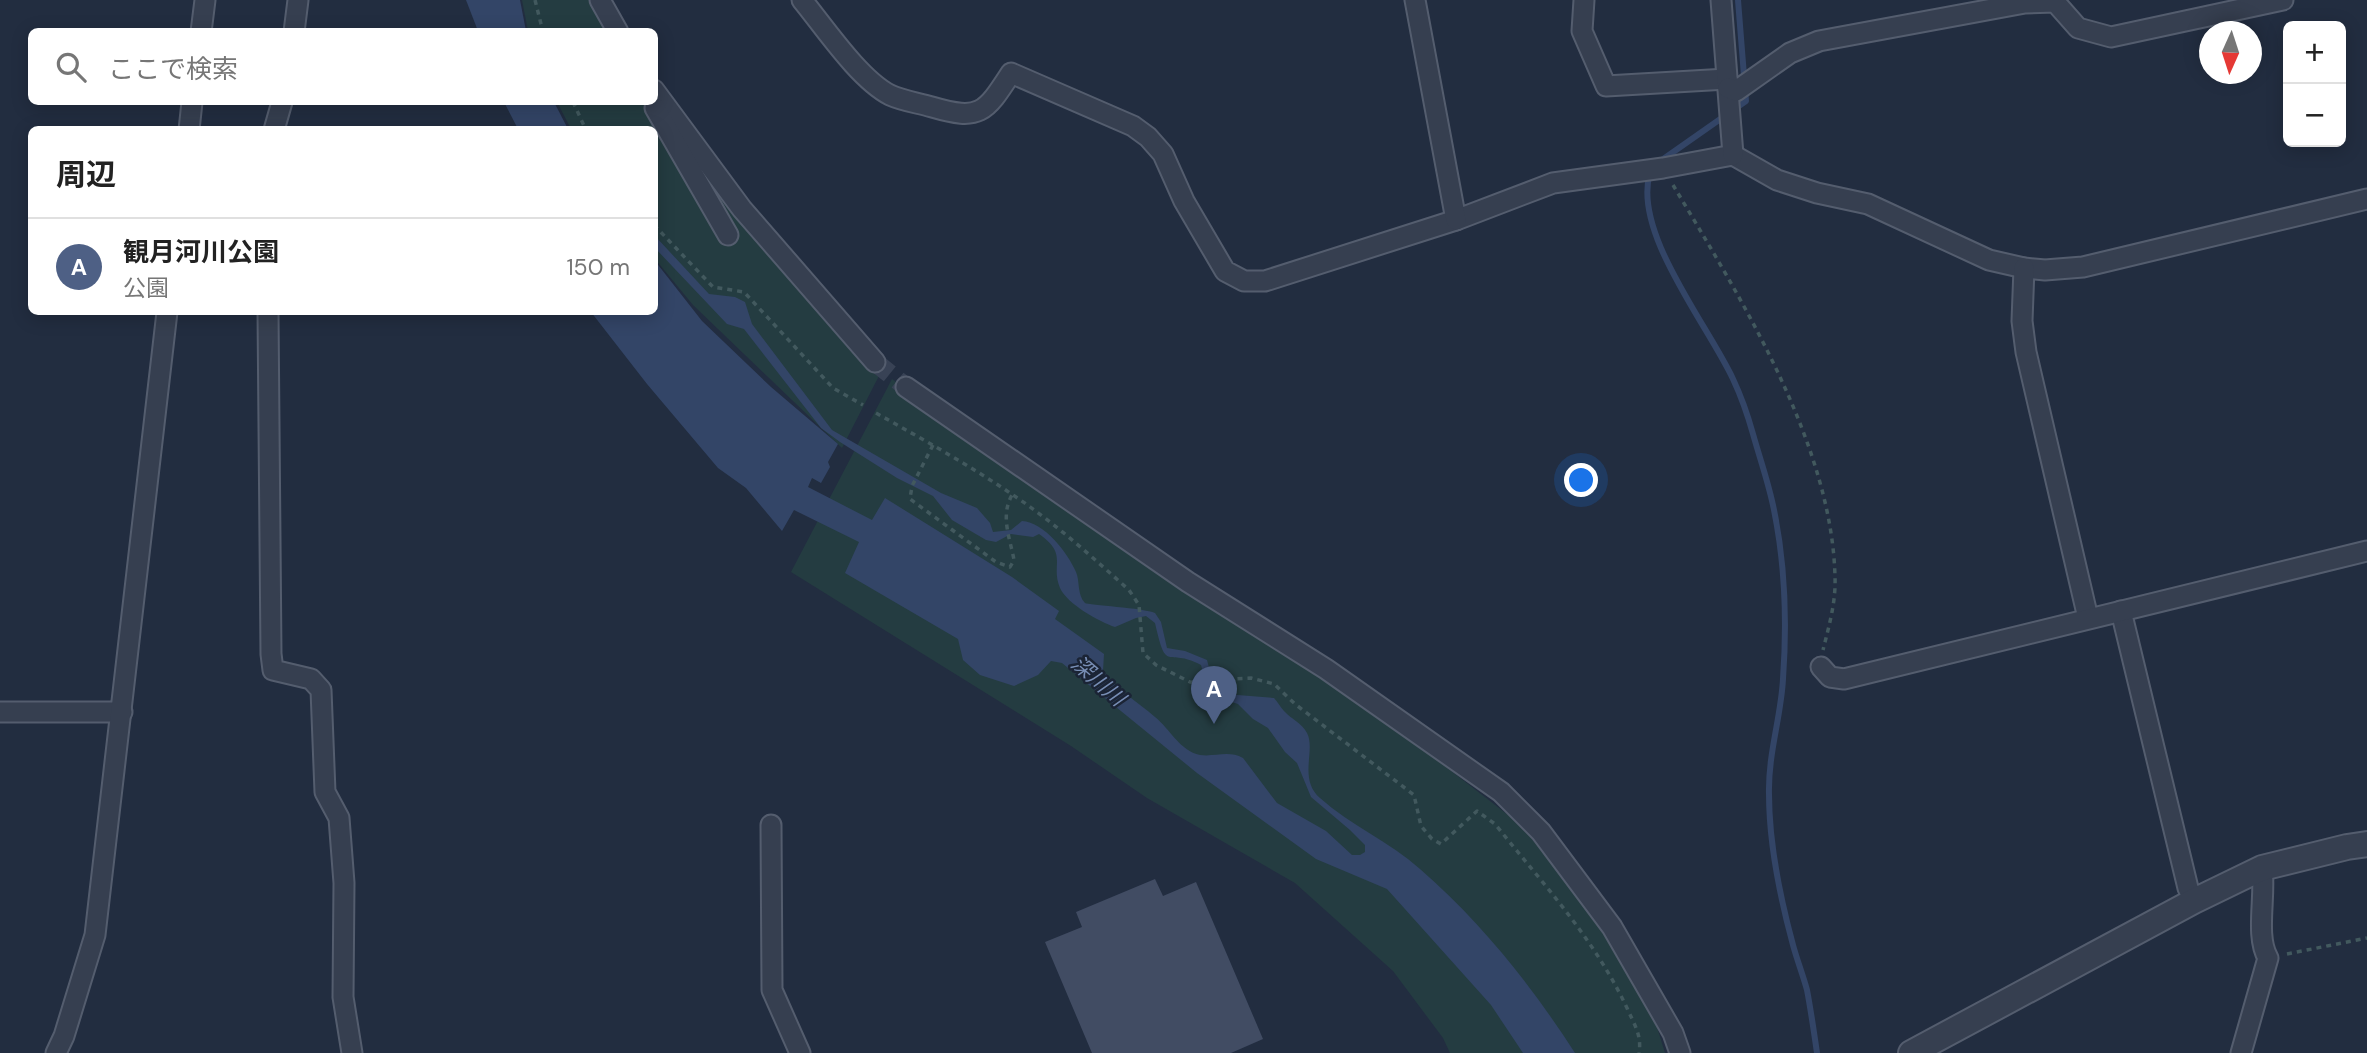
<!DOCTYPE html>
<html lang="ja">
<meta charset="utf-8">
<style>
body{margin:0;font-family:"DM Sans","Noto Sans JP",sans-serif;background:#f2f2f2;color:#222}
.controls{position:absolute;right:21px;top:21px;display:grid;overflow:hidden;border-radius:10px;box-shadow:0 4px 18px #0003}
.controls button{width:63px;height:63px;display:grid;place-items:center;padding:0;border:0;border-bottom:2px solid #e0e0e0;background:#fff;color:#222;font:35px sans-serif}
.compass{position:absolute;left:2199px;top:21px;width:63px;height:63px;border-radius:50%;background:#fff;box-shadow:0 4px 18px #0003;rotate:183deg}
.you{position:absolute;left:1582px;top:481px;width:24px;height:24px;margin:-18px;border:5px solid #fff;border-radius:50%;background:#1a73e8;box-shadow:0 0 0 10px #1a73e833}
.badge{display:grid;place-items:center;width:46px;height:46px;border-radius:50%;background:#4e6085;color:#fff;font-size:23px;font-weight:700}
.pin{position:absolute;translate:-50% -58px;filter:drop-shadow(0 2px 4px #0008)}
.pin::after{content:'';position:absolute;top:37px;width:24px;height:21px;background:inherit;clip-path:polygon(0 0,100% 0,50% 100%)}
.list{margin:0;padding:0;list-style:none}
h2{display:flex;justify-content:space-between;align-items:center;height:91px;margin:0;padding:0 28px;font-size:30px}
h2 small{font-size:23px;font-weight:400;color:#767676}
.list li{display:grid;grid-template-columns:46px 1fr auto;gap:21px;align-items:center;box-sizing:border-box;height:98px;padding:0 28px;border-top:2px solid #e0e0e0}
.list b{display:block;font-size:26px;white-space:nowrap}
.list p{margin:0;font-size:23px;white-space:nowrap;color:#767676}
.list em{font-size:23px;font-style:normal;color:#767676}
.icon{flex:none;width:38px;height:38px;fill:none;stroke:currentColor;stroke-width:2;stroke-linecap:round;stroke-linejoin:round}
.map{position:relative;flex:none;width:2367px;height:1053px;overflow:hidden}
.search{position:absolute;background:#fff;box-shadow:0 4px 18px #0003;left:28px;top:28px;width:630px;height:77px;display:flex;align-items:center;gap:18px;box-sizing:border-box;padding:0 24px;border-radius:10px;color:#767676;font-size:26px}
.panel{position:absolute;background:#fff;box-shadow:0 4px 18px #0003;left:28px;top:126px;width:630px;height:189px;border-radius:10px}
.map>svg:first-child{display:block}
.green{fill:#243c41}
.water{fill:#334567}
.lines{fill:none;stroke-linecap:round;stroke-linejoin:round}
.stream{stroke:#334567;stroke-width:6}
.building{fill:#414c63}
.minor-tunnel{stroke:#384255;stroke-width:19;stroke-dasharray:19 10;stroke-linecap:butt}
.minor-casing{stroke:#545d6e;stroke-width:23}
.tertiary-casing{stroke:#545d6e;stroke-width:28}
.path{stroke:#42595e;stroke-width:3.5;stroke-dasharray:5 5;stroke-linecap:butt}
.minor{stroke:#363f50;stroke-width:19}
.tertiary{stroke:#363f50;stroke-width:24}
.labels{text-anchor:middle;stroke-width:5;stroke-linejoin:round;paint-order:stroke}
.water-label{font-size:21px;font-style:italic;fill:#788eb5;stroke:#1b2435}
</style>
<div class="map">
<svg width="2367" height="1053" viewBox="0 0 2367 1053">
<rect width="100%" height="100%" fill="#222d40"/>
<g class="green">
<path d="M 522,0 L 593,0 L 612,31 L 528,31 Z"/>
<path d="M 557,102 L 654,102 L 870,360 L 882,370 L 842,448 L 693,305 L 655,259 L 654,130 L 571,129 Z"/>
<path d="M 892,379 L 1018,470 L 1357,698 L 1521,825 L 1606,934 L 1657,1027 L 1665,1053 L 1450,1053 L 1443,1038 L 1393,971 L 1295,883 L 1147,798 L 1071,746 L 791,572 Z"/>
</g>
<g class="water">
<path d="M 466,0 L 520,0 L 526,31 L 478,31 Z"/>
<path d="M 504,102 L 554,102 L 568,129 L 518,129 Z"/>
<path d="M 655,236 L 709,294 L 735,297 L 745,302 L 752,324 L 832,430 L 941,493 L 977,508 L 990,523 L 993,532 L 1011,530 L 1022,521 C 1044,522 1068,553 1076,572 C 1080,581 1077,595 1085,603 C 1088,605 1144,608 1155,613 L 1161,622 L 1167,648 L 1185,651 L 1207,660 L 1214,687 L 1225,694 L 1274,698 C 1278,702 1280,707 1284,711 C 1291,719 1302,723 1307,733 C 1316,750 1298,779 1320,798 C 1350,825 1390,842 1420,869 C 1482,923 1531,985 1575,1053 L 1523,1053 L 1491,1005 L 1387,889 L 1316,859 L 1197,773 L 1062,663 L 1051,661 L 1038,675 L 1014,686 L 980,675 L 963,660 L 958,639 L 845,573 L 859,542 L 794,510 L 782,531 L 746,488 L 718,468 L 647,384 L 591,312 L 654,312 L 655,261 L 702,321 L 771,387 L 838,444 L 828,462 L 830,467 L 821,483 L 812,478 L 808,487 L 872,520 L 885,498 L 1012,577 L 1059,611 L 1055,619 L 1104,654 L 1103,671 C 1118,691 1137,701 1155,717 C 1170,729 1180,751 1200,755 C 1215,757 1229,750 1243,758 L 1277,803 L 1326,831 L 1352,855 L 1360,855 L 1365,852 L 1365,845 L 1350,830 L 1311,797 L 1297,763 L 1285,752 L 1268,728 L 1253,719 L 1238,704 L 1216,697 L 1207,687 L 1201,665 C 1166,646 1167,676 1155,623 L 1146,616 L 1136,618 L 1115,627 C 1100,622 1067,604 1060,588 C 1050,564 1069,555 1039,534 L 1033,537 L 1011,534 L 996,542 L 986,540 L 952,520 L 933,496 L 897,478 L 840,442 L 821,428 L 744,329 L 727,324 L 655,248 Z"/>
</g>
<g class="lines">
<g class="stream">
<path d="M 1659,162 L 1746,101 L 1738,0"/>
<path d="M 1650,173 C 1632,232 1708,325 1733,379 C 1741,396 1748,416 1753,434 C 1760,459 1769,484 1774,510 C 1785,564 1787,623 1783,679 C 1781,717 1768,754 1769,794 C 1769,844 1780,897 1793,945 C 1797,960 1803,975 1807,990 C 1811,1011 1814,1032 1817,1053"/>
</g>
</g>
<path class="building" d="M 1155,879 L 1163,896 L 1196,882 L 1263,1039 L 1231,1053 L 1092,1053 L 1045,942 L 1082,927 L 1076,912 Z"/>
<g class="lines">
<path class="minor-tunnel" d="M 875,362 L 906,387"/>
<defs>
<g id="minor">
<path d="M 600,0 L 618,32"/>
<path d="M 802,0 C 825,28 859,79 890,95 C 903,101 919,103 932,107 C 980,121 985,113 1011,73 L 1133,126 L 1148,137 L 1163,154 L 1184,201 L 1225,271 L 1244,281 L 1265,281 L 1456,220 L 1553,183 L 1663,168 L 1733,155 L 1777,180 L 1817,193 L 1868,204 L 1989,260 L 2024,268 L 2045,270 L 2083,267 L 2367,199"/>
<path d="M 1415,0 L 1456,220"/>
<path d="M 1584,0 L 1582,31 L 1606,86 L 1727,79"/>
<path d="M 1721,0 L 1733,155"/>
<path d="M 201,32 L 205,0"/>
<path d="M 294,32 L 298,0"/>
<path d="M 1728,88 L 1736,91 L 1790,53 L 1819,41 L 2025,3 L 2055,2 L 2078,28 L 2111,37 L 2283,0"/>
<path d="M 654,90 L 742,209 L 875,362"/>
<path d="M 655,108 L 728,235"/>
<path d="M 189,130 L 192,102"/>
<path d="M 274,130 L 282,102"/>
<path d="M 2024,268 L 2022,321 L 2026,352 L 2088,618"/>
<path d="M 268,312 L 271,654 L 273,670 L 311,679 L 321,690 L 325,792 L 339,818 L 344,883 L 343,997 L 352,1053"/>
<path d="M 906,387 L 1188,582 L 1326,669 L 1501,792 L 1541,832 L 1612,927 L 1673,1033 L 1680,1053"/>
<path d="M 2121,611 L 2188,888 L 2194,901"/>
<path d="M 1821,667 L 1830,677 L 1844,679 L 2367,551"/>
<path d="M 0,712 L 122,712"/>
<path d="M 771,825 L 772,990 L 800,1053"/>
<path d="M 56,1053 L 64,1036 L 95,935 L 167,312"/>
<path d="M 2241,1053 L 2268,958 C 2255,936 2266,896 2262,868"/>
</g>
<path id="tertiary" d="M 1911,1053 L 2194,901 L 2262,868 L 2347,847 L 2367,844"/>
</defs>
<use href="#minor" class="minor-casing"/>
<use href="#tertiary" class="tertiary-casing"/>
<g class="path">
<path d="M 535,0 L 543,32"/>
<path d="M 573,102 L 586,130"/>
<path d="M 1673,185 C 1740,297 1832,443 1835,577 C 1836,602 1829,626 1823,650"/>
<path d="M 654,225 L 713,287 L 744,292 L 833,388 L 863,405"/>
<path d="M 876,413 C 922,439 969,465 1013,495 C 1055,523 1092,557 1129,590 L 1139,605 L 1143,653 L 1156,665 L 1190,682 L 1215,684 L 1231,679 L 1251,678 L 1274,684 L 1295,704 L 1414,795 L 1421,826 L 1432,839 L 1441,844 L 1477,811 L 1495,824 C 1543,884 1594,938 1627,1008 C 1634,1024 1642,1035 1639,1053"/>
<path d="M 933,445 L 912,486 L 910,499 L 996,562 L 1010,567 L 1014,560 C 1010,538 1000,516 1012,495"/>
<path d="M 2287,954 L 2367,938"/>
</g>
<use href="#minor" class="minor"/>
<use href="#tertiary" class="tertiary"/>
</g>
<g class="labels">
<g class="water-label">
<text transform="translate(1098 681) rotate(41)" y="7">深川川</text>
</g>
</g>
</svg>
<div class="controls">
<button>+</button>
<button>−</button>
</div>
<svg class="compass" viewBox="-18 -18 36 36"><path d="M0-13l5 13h-10z" fill="#e53935"/><path d="M0 13l5-13h-10z" fill="#767676"/></svg>
<div class="you"></div>
<div class="pin badge" style="left:1214px;top:724px">A</div>
<div class="search"><svg class="icon" aria-label="search" viewBox="0 0 24 24"><circle cx="10" cy="10" r="6"/><path d="M15 15l6 6"/></svg>ここで検索</div>
<section class="panel">
<h2>周辺<small></small></h2>
<ul class="list">
<li><span class="badge">A</span><div><b>観月河川公園</b><p>公園</p></div><em>150 m</em></li>
</ul>
</section>
</div>
